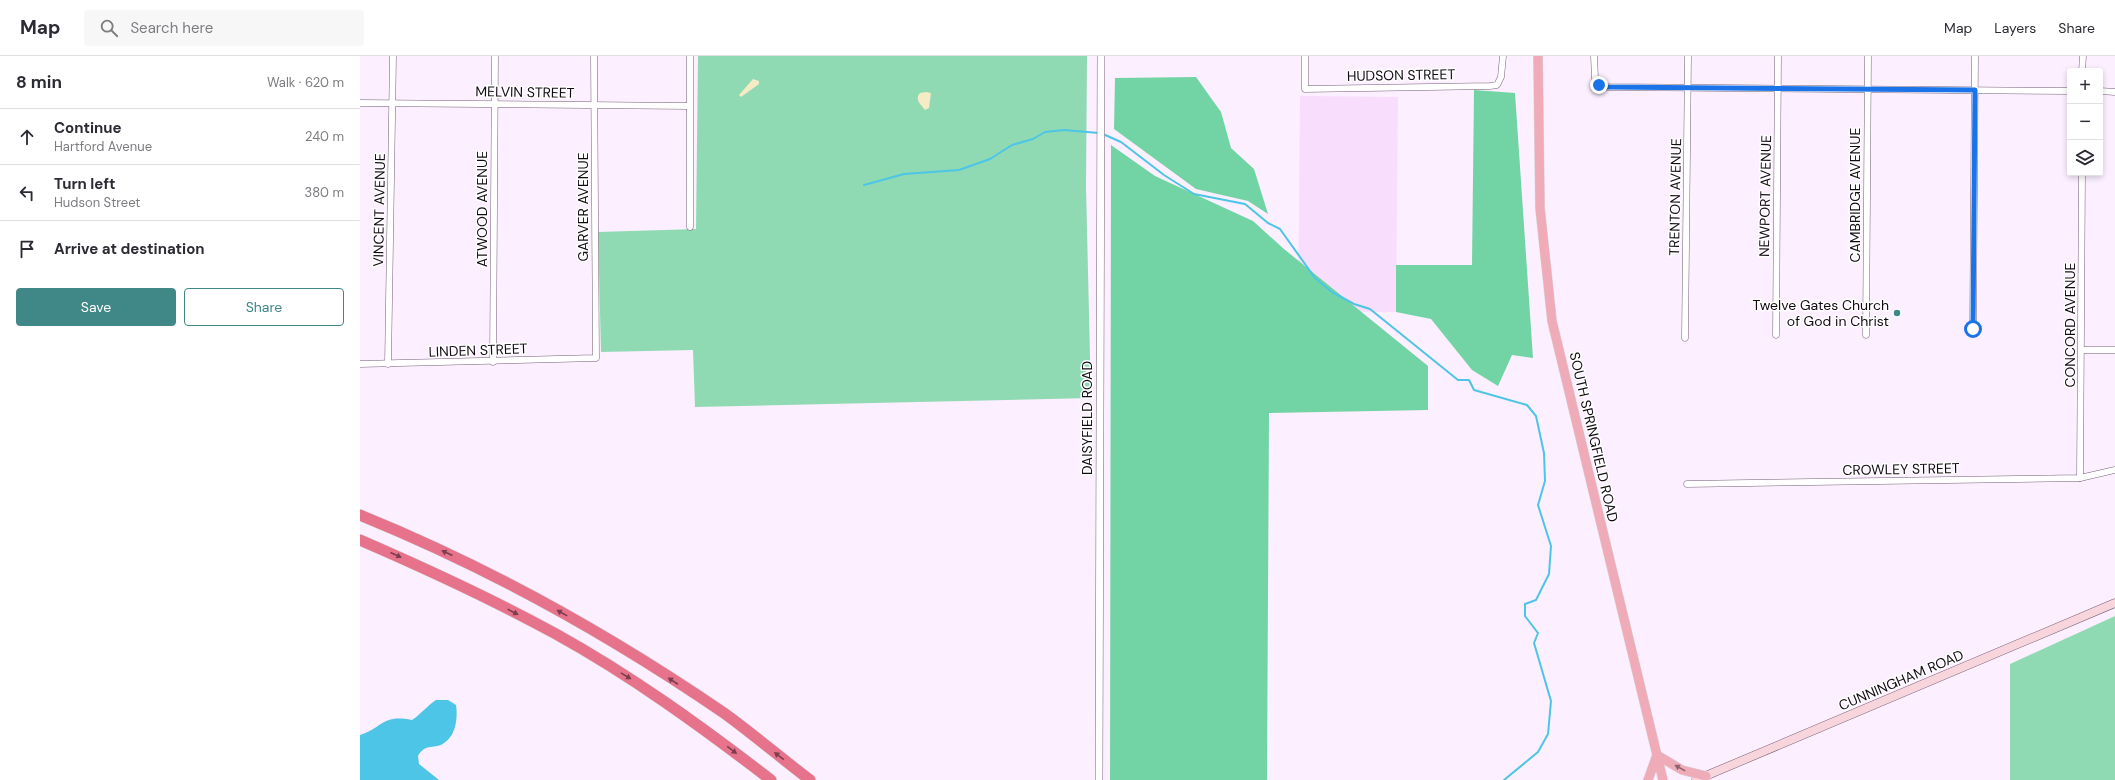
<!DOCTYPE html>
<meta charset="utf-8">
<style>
body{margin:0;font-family:"DM Sans",sans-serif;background:#f7f7f7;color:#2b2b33}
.controls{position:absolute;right:12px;top:12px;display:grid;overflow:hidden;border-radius:4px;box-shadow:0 2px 6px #0003}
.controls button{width:36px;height:36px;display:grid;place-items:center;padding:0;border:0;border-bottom:1px solid #e1e1e2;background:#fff;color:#2b2b33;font:20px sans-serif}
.stop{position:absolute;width:12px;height:12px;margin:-9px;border:3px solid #1a73e8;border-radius:50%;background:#fff}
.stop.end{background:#1a73e8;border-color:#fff;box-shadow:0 1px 4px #0008}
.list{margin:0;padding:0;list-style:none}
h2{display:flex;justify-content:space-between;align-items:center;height:52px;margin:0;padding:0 16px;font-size:17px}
h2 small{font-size:13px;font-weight:400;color:#7c7c81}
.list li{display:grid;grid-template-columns:26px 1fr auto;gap:12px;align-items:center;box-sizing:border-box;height:56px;padding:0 16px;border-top:1px solid #e1e1e2}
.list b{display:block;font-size:15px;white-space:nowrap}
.list p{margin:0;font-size:13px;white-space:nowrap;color:#7c7c81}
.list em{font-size:13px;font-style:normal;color:#7c7c81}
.actions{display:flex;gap:8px;padding:12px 16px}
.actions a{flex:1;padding:9px 0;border:1px solid #408888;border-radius:4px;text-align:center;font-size:14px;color:#408888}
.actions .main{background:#408888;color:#fff}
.icon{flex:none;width:22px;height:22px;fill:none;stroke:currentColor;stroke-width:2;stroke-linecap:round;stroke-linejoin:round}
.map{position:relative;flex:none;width:1755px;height:724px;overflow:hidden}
header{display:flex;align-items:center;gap:24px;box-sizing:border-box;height:56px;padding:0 20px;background:#fff;border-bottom:1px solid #e1e1e2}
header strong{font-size:19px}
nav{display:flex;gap:22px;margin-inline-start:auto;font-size:14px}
.search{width:280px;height:36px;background:#f7f7f7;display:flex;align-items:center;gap:10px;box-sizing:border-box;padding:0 14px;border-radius:4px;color:#7c7c81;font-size:15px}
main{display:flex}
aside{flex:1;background:#fff}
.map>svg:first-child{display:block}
.built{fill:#f8ddfc}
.green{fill:#90dab3}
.forest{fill:#72d4a4}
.sand{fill:#f5ebc5}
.water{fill:#4cc5e7}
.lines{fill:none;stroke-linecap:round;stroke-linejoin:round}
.stream{stroke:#4cc5e7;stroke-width:2}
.minor-casing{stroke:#746177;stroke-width:7}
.tertiary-casing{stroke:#746177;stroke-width:8}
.secondary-casing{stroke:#746177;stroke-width:9}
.primary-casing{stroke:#d9d8d9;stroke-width:10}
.motorway-casing{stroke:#d9d8d9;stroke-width:12}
.minor{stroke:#fff;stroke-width:6}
.tertiary{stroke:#fff;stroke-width:7}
.secondary{stroke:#f8d5dc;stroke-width:8}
.primary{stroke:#f0abb9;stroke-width:9}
.motorway{stroke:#e6738b;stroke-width:11}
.oneway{fill:#7c3e4e}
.oneway2{fill:#8c636e}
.route{stroke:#1a73e8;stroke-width:5}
.poi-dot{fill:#408888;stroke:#fff;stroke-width:1.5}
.labels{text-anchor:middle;stroke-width:3;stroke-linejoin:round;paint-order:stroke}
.street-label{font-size:14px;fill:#110a12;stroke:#fff}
.poi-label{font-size:14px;fill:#110a12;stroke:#fff;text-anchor:end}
</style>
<header>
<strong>Map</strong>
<div class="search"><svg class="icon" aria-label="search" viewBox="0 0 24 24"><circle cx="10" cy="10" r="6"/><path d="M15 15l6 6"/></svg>Search here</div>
<nav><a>Map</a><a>Layers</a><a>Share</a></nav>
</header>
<main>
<aside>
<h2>8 min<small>Walk · 620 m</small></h2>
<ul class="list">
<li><svg class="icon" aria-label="ahead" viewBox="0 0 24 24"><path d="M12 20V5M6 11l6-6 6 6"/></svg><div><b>Continue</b><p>Hartford Avenue</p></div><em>240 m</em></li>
<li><svg class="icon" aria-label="left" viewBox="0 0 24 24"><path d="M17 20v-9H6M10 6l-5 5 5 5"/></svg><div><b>Turn left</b><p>Hudson Street</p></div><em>380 m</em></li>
<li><svg class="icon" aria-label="arrive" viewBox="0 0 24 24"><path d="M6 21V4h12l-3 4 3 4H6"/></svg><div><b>Arrive at destination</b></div></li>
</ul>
<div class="actions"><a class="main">Save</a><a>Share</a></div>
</aside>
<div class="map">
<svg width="1755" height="724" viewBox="0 0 1755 724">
<rect width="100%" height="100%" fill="#fcefff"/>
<path class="built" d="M 940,40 L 1038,41 L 1036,256 L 938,255 Z"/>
<g class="green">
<path d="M 338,0 L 727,0 L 726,131 L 731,342 L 335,351 L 333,294 L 241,296 L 238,176 L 336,173 Z"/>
<path d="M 1755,560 L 1755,724 L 1650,724 L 1650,608 Z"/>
</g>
<g class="forest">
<path d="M 836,21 L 861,56 L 871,92 L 894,113 L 908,158 L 888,145 L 836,133 L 754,73 L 755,22 Z"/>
<path d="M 1114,34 L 1155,37 L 1173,302 L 1152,299 L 1138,330 L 1112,314 L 1071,263 L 1036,256 L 1036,209 L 1112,209 Z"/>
<path d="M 751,89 L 795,120 L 893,165 L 924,193 L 1068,310 L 1068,354 L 909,357 L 907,724 L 750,724 Z"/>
</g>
<g class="sand">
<path d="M 393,23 L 399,25 L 399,28 L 381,41 L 379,39 Z"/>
<path d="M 566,36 L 571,37 L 569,52 L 565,54 C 561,49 554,43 560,37 Z"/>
</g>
<path class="water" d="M 76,644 L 88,644 L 96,649 C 98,661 96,680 84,687 C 75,694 66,686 58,700 L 59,708 L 79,724 L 0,724 L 0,679 C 24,671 22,658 52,664 C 61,658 67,650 76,644 Z"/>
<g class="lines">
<g class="stream">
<path d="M 743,78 L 761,86 L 804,119 L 834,138 L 885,148 L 908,167 L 920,173 L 955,222 L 972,236 L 994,248 L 1010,253 L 1098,324 L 1109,324 L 1114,334 L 1167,349 L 1176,360 L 1184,397 L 1185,425 L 1178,449 L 1191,490 L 1189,518 L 1176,544 L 1165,548 L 1165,560 L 1178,577 L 1174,587 L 1191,645 L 1188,678 L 1178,696 L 1144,724"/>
<path d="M 504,129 L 544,118 L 599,114 L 630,103 L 652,89 L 673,83 L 685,76 L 704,74 L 739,77"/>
</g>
<defs>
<g id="minor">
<path d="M 945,0 L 945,33 L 1130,30 L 1137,29 L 1141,21 L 1143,0"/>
<path d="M 1234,0 L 1235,22 L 1239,29 L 1248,31 L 1710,35"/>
<path d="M 1722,15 L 1723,0"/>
<path d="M 1740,35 L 1755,36"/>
<path d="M 0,47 L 329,50"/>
<path d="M 330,171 L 330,0"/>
<path d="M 1613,273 L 1615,0"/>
<path d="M 1416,279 L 1418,0"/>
<path d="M 1506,279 L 1508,0"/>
<path d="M 1325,282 L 1328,0"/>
<path d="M 1722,294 L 1755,294"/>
<path d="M 133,306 L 135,0"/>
<path d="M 0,308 L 236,302 L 234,0"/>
<path d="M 28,308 L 33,0"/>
<path d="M 1720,422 L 1722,117"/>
<path d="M 1327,428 L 1720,422 L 1755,414"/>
</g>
<path id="tertiary" d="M 739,724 L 741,0"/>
<path id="secondary" d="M 1336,724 L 1755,547"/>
<g id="primary">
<path d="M 1178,0 L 1180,152 L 1192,265 L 1303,724"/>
<path d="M 1297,699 L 1322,714 L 1346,720"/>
<path d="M 1288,724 L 1297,699"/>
</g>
<g id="motorway">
<path d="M 0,459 C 128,511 250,579 364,657 C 393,678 421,702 450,724"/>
<path d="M 0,484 C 67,513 132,543 196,578 C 272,620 342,671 411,724"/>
</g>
</defs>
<use href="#minor" class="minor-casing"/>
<use href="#tertiary" class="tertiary-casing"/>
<use href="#secondary" class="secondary-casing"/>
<use href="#primary" class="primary-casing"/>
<use href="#motorway" class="motorway-casing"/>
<use href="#minor" class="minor"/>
<use href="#tertiary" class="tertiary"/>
<use href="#secondary" class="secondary"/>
<use href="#primary" class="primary"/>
<use href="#motorway" class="motorway"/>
</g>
<defs><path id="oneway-solid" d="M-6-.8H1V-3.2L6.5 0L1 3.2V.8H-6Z"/></defs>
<g class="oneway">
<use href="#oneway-solid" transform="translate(87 497) rotate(-155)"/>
<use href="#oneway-solid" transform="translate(36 499) rotate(24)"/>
<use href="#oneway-solid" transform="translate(153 556) rotate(27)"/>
<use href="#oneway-solid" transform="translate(202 557) rotate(-151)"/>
<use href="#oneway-solid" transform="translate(266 620) rotate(31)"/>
<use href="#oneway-solid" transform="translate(313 625) rotate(-147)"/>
<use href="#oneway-solid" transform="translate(372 694) rotate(37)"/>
<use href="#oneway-solid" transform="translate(419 700) rotate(-142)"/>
</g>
<use class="oneway2" href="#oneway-solid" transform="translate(1320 712) rotate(-151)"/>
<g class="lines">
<path class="route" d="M 1239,29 L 1248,31 L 1615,34 L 1613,273"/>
</g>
<circle class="poi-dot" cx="1537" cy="257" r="4"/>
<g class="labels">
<g class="street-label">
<text transform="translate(1041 19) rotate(-1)" y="5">HUDSON STREET</text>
<text transform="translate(165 36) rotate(1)" y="5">MELVIN STREET</text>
<text transform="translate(1495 139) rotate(-90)" y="5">CAMBRIDGE AVENUE</text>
<text transform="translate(1405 140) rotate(-89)" y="5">NEWPORT AVENUE</text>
<text transform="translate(1315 141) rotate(-89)" y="5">TRENTON AVENUE</text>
<text transform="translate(223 151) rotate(-90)" y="5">GARVER AVENUE</text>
<text transform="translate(122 153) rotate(-90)" y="5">ATWOOD AVENUE</text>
<text transform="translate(19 154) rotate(-89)" y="5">VINCENT AVENUE</text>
<text transform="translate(1710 269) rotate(-90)" y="5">CONCORD AVENUE</text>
<text transform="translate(118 294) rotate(-2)" y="5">LINDEN STREET</text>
<text transform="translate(727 362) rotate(-90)" y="5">DAISYFIELD ROAD</text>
<text transform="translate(1234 381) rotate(77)" y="5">SOUTH SPRINGFIELD ROAD</text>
<text transform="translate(1541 413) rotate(-1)" y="5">CROWLEY STREET</text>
<text transform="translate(1541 624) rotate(-23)" y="5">CUNNINGHAM ROAD</text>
</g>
<g class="poi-label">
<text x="1529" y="254">Twelve Gates Church<tspan x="1529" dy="16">of God in Christ</tspan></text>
</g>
</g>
</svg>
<div class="controls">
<button>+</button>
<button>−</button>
<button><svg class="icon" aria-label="layers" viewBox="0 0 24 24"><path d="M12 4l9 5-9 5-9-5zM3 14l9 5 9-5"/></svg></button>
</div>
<div class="stop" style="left:1613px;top:273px"></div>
<div class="stop end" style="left:1239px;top:29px"></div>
</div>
</main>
